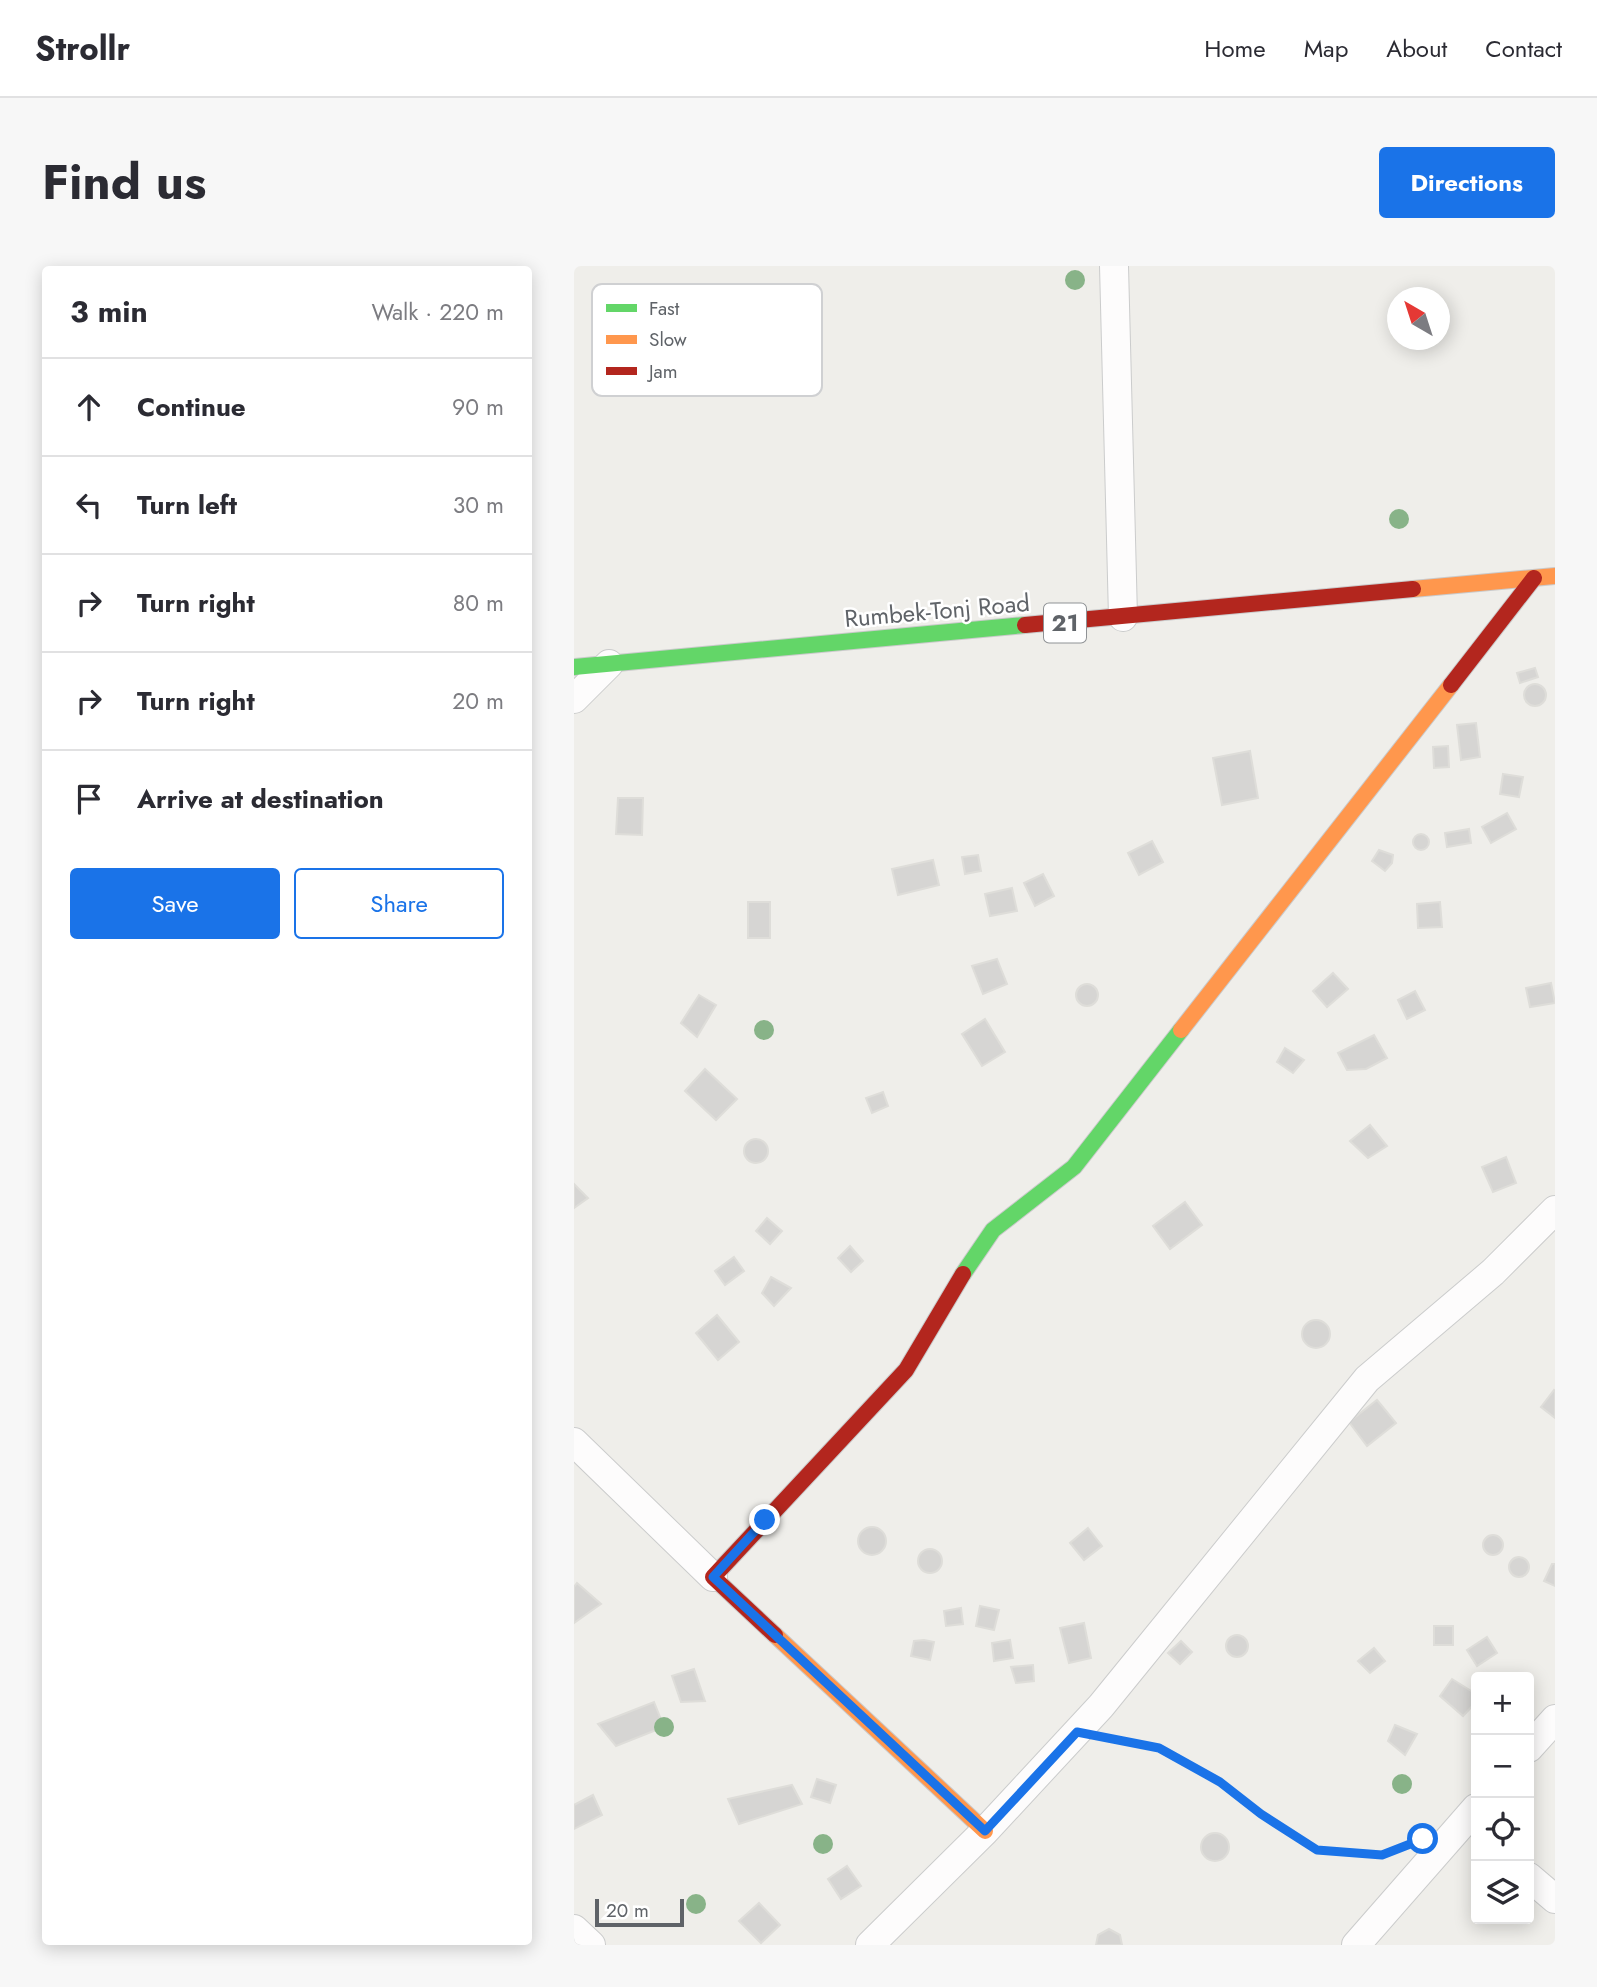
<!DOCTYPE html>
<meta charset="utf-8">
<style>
body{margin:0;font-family:Jost,sans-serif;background:#f7f7f7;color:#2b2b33}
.controls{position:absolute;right:21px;bottom:21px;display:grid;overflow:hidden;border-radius:7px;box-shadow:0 4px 18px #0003}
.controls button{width:63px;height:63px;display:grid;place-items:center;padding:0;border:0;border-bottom:2px solid #e1e1e2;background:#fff;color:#2b2b33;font:35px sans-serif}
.compass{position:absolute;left:813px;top:21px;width:63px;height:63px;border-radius:50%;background:#fff;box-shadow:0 4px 18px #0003;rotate:321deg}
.scale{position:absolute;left:21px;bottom:18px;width:89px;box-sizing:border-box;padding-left:7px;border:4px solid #5f6368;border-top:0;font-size:19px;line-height:24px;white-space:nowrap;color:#5f6368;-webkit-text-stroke:5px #fff;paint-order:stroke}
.stop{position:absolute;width:21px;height:21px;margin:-16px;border:5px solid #1a73e8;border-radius:50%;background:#fff}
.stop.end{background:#1a73e8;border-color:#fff;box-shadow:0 2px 7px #0008}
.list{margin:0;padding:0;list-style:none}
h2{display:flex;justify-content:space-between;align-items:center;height:91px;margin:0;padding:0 28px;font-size:30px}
h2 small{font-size:23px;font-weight:400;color:#7c7c81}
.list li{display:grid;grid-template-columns:46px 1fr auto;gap:21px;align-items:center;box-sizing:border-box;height:98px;padding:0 28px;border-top:2px solid #e1e1e2}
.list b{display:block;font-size:26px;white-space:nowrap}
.list em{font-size:23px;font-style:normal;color:#7c7c81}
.actions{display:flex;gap:14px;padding:21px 28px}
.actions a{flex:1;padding:16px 0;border:2px solid #1a73e8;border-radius:7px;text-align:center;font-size:24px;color:#1a73e8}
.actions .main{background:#1a73e8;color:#fff}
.icon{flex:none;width:38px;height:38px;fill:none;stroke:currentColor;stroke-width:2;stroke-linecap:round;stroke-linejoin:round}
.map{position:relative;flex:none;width:981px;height:1679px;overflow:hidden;border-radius:7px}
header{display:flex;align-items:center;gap:42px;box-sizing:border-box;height:98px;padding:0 35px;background:#fff;border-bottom:2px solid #e1e1e2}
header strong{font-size:33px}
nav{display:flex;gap:38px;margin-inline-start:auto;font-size:24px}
.intro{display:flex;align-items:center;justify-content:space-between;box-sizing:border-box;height:168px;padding:0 42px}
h1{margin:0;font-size:49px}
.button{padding:18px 32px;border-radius:7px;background:#1a73e8;color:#fff;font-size:24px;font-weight:700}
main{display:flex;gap:42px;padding:0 42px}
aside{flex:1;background:#fff;border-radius:7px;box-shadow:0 4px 18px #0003}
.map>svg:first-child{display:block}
.building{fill:#d6d5d3;stroke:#deddd9;stroke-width:2}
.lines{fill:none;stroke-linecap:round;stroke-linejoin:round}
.street-casing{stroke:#cbcccc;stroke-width:30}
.fast-casing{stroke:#cacacb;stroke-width:18}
.slow-casing{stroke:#cacacb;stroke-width:18}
.jam-casing{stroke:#cacacb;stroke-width:18}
.path{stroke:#cacfcc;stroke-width:4.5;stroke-dasharray:7 3.5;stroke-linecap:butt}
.street{stroke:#fdfcfc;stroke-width:28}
.fast{stroke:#63d668;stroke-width:16}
.slow{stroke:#ff974d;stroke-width:16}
.jam{stroke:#b3261e;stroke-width:16}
.tree{fill:#88b388}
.route{stroke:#1a73e8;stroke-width:9}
.labels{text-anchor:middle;stroke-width:5;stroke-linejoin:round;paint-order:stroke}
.shield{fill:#fff;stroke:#8f9295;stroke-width:2}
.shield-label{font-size:23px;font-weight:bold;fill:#5f6368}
.street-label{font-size:24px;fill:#5f6368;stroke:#fff}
.key{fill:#fff;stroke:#cfd0d2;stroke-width:2}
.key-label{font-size:19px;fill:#5f6368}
</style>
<header>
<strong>Strollr</strong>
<nav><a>Home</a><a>Map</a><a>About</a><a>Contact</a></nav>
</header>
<div class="intro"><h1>Find us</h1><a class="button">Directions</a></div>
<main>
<aside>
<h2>3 min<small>Walk · 220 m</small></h2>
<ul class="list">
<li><svg class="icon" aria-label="ahead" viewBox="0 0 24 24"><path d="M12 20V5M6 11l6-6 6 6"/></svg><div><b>Continue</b></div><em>90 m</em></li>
<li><svg class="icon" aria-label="left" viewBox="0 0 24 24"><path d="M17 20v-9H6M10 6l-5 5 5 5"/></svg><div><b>Turn left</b></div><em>30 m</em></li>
<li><svg class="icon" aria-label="right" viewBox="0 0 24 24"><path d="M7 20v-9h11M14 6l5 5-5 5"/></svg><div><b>Turn right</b></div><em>80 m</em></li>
<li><svg class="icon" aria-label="right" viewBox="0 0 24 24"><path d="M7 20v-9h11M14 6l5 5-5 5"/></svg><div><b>Turn right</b></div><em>20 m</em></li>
<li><svg class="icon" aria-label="arrive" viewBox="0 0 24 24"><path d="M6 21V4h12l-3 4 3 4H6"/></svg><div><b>Arrive at destination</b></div></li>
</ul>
<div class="actions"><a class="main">Save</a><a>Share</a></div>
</aside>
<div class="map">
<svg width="981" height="1679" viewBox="0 0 981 1679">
<rect width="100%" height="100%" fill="#efeeea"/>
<g class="building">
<path d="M 961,402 L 964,411 L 946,417 L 943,407 Z"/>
<circle cx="961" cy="429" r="11"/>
<path d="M 902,457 L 906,491 L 887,494 L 883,459 Z"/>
<path d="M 874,480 L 875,501 L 860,502 L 859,481 Z"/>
<path d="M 676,485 L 684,532 L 648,539 L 639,492 Z"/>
<path d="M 929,508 L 949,511 L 945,531 L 926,528 Z"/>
<path d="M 44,532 L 69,532 L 68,569 L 42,568 Z"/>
<path d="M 933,547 L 942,563 L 917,577 L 908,561 Z"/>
<path d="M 895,563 L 897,577 L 873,581 L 871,567 Z"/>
<circle cx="847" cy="576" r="8"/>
<path d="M 578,575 L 589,596 L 565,609 L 554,587 Z"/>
<path d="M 805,584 L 819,589 L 818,597 L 811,605 L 798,595 Z"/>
<path d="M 404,589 L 407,605 L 391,608 L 388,591 Z"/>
<path d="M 359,594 L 365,619 L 324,629 L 318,603 Z"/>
<path d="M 469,608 L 480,630 L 461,640 L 450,617 Z"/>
<path d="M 438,622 L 443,645 L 416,650 L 411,628 Z"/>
<rect x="174" y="636" width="22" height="36"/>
<path d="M 866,636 L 868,661 L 844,662 L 843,638 Z"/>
<path d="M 423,693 L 433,718 L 409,728 L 398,700 Z"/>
<path d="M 759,707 L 774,723 L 753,741 L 739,725 Z"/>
<path d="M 977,717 L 981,737 L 956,741 L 952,722 Z"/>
<circle cx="513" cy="729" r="11"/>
<path d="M 841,725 L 851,744 L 833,753 L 824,734 Z"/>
<path d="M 125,729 L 142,739 L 123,771 L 107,757 Z"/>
<path d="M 411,753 L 431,786 L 408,800 L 388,768 Z"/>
<path d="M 800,769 L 813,792 L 792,803 L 773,804 L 764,787 Z"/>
<path d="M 711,782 L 730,794 L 719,807 L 703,796 Z"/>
<path d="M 131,803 L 163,833 L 142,854 L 111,825 Z"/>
<path d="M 309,826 L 314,840 L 298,847 L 292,832 Z"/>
<path d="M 796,859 L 813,880 L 794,892 L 776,875 Z"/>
<circle cx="182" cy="885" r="12"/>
<path d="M 932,891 L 942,917 L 919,926 L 908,901 Z"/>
<path d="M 0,918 L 14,932 L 0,942 Z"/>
<path d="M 611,936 L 628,959 L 596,983 L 579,960 Z"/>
<path d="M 193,952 L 208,965 L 196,978 L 182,965 Z"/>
<path d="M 276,980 L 289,995 L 277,1006 L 264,992 Z"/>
<path d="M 160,991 L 170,1005 L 151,1019 L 141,1005 Z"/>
<path d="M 197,1011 L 217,1022 L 200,1040 L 188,1027 Z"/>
<path d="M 143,1049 L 165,1076 L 144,1094 L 122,1067 Z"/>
<circle cx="742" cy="1068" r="14"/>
<path d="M 980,1124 L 981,1125 L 981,1152 L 967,1141 Z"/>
<path d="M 803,1134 L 822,1157 L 793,1180 L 775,1156 Z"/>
<circle cx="298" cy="1275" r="14"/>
<path d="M 514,1262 L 528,1280 L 510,1294 L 496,1277 Z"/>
<circle cx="919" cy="1279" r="10"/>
<circle cx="356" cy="1295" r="12"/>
<circle cx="945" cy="1301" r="10"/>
<path d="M 978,1298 L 981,1298 L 981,1320 L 970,1315 Z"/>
<path d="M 3,1317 L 27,1338 L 0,1357 L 0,1321 Z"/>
<path d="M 406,1340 L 425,1344 L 420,1364 L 402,1360 Z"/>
<path d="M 387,1342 L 389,1358 L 372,1360 L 370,1345 Z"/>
<path d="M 510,1357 L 517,1392 L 495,1397 L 486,1362 Z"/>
<rect x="860" y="1360" width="19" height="19"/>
<circle cx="663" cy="1380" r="11"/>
<path d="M 913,1371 L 923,1387 L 903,1400 L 893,1384 Z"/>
<path d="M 350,1374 L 360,1376 L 356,1394 L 337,1390 L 340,1375 Z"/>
<path d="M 436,1374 L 439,1392 L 420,1395 L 418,1377 Z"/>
<path d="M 607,1375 L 618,1386 L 606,1398 L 594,1387 Z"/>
<path d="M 800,1382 L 811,1395 L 796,1407 L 784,1395 Z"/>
<path d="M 459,1399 L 460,1415 L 442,1417 L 437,1401 Z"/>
<path d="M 120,1403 L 131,1435 L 107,1436 L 98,1410 Z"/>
<path d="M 878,1413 L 902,1428 L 902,1436 L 889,1450 L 866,1430 Z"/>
<path d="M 80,1436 L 90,1461 L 42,1480 L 24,1458 Z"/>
<path d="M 821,1459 L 843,1468 L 831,1489 L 814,1475 Z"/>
<path d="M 243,1513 L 262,1519 L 256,1537 L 237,1531 Z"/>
<path d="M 218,1519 L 228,1538 L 165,1558 L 154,1533 Z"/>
<path d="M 19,1529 L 28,1549 L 0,1563 L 0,1539 Z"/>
<circle cx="641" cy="1581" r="14"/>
<path d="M 273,1600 L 287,1620 L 267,1633 L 254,1613 Z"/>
<path d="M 185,1637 L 206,1659 L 187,1677 L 165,1655 Z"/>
<path d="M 535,1663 L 546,1669 L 548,1679 L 522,1679 L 524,1669 Z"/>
</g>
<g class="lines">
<defs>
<g id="street">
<path d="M 540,0 L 549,351"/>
<path d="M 0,433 L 35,398"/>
<path d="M 0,1176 L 139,1311"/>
<path d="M 955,1482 L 981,1453"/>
<path d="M 955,1611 L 981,1633"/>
<path d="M 0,1663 L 17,1679"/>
<path d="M 296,1679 L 411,1565 L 527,1440 L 793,1113 L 919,1006 L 981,944"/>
<path d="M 782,1679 L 902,1542"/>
</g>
<g id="fast">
<path d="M 0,401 L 451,359"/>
<path d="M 389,1008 L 419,964 L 500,901 L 607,764"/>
</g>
<g id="slow">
<path d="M 839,323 L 981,310"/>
<path d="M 607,764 L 877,419"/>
<path d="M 201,1369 L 411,1565"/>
</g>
<g id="jam">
<path d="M 451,359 L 839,323"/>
<path d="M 877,419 L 960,312"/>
<path d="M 201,1369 L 139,1311 L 332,1104 L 389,1008"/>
</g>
</defs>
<use href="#street" class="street-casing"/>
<use href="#fast" class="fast-casing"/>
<use href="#slow" class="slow-casing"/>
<use href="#jam" class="jam-casing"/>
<path class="path" d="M 535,1472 L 585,1482 L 646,1516 L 687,1548 L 743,1584 L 808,1589 L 829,1581"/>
<use href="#street" class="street"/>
<use href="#fast" class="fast"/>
<use href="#slow" class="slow"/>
<use href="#jam" class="jam"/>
</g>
<g class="tree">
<circle cx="501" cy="14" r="10"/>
<circle cx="825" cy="253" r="10"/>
<circle cx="190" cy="764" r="10"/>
<circle cx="90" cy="1461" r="10"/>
<circle cx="828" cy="1518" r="10"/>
<circle cx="249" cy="1578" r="10"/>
<circle cx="122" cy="1638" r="10"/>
</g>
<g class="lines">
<path class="route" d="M 191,1254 L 139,1311 L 411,1565 L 503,1466 L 585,1482 L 646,1516 L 687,1548 L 743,1584 L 808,1589 L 849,1573"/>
</g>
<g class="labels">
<rect class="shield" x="470" y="337.5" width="42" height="39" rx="5"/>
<g class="shield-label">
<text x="491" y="365">21</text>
</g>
<g class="street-label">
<text transform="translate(363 345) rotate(-5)" y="8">Rumbek-Tonj Road</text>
</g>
</g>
<rect x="18" y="18" width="230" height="112" rx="10" class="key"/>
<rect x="32" y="38" width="31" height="8" fill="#63d668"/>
<rect x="32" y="69" width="31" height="9" fill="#ff974d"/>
<rect x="32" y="101" width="31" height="8" fill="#b3261e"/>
<g class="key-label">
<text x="75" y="49">Fast</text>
<text x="75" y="80">Slow</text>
<text x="75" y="112">Jam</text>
</g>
</svg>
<div class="controls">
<button>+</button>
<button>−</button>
<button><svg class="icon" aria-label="locate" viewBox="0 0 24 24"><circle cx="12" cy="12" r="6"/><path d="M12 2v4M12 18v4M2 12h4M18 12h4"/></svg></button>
<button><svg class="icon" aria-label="layers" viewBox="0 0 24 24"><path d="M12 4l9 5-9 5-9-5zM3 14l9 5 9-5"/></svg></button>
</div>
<svg class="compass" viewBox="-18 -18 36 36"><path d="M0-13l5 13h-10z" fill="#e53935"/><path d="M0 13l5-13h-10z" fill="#7c7c81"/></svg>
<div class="scale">20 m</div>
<div class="stop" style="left:849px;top:1573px"></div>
<div class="stop end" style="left:191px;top:1254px"></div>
</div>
</main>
